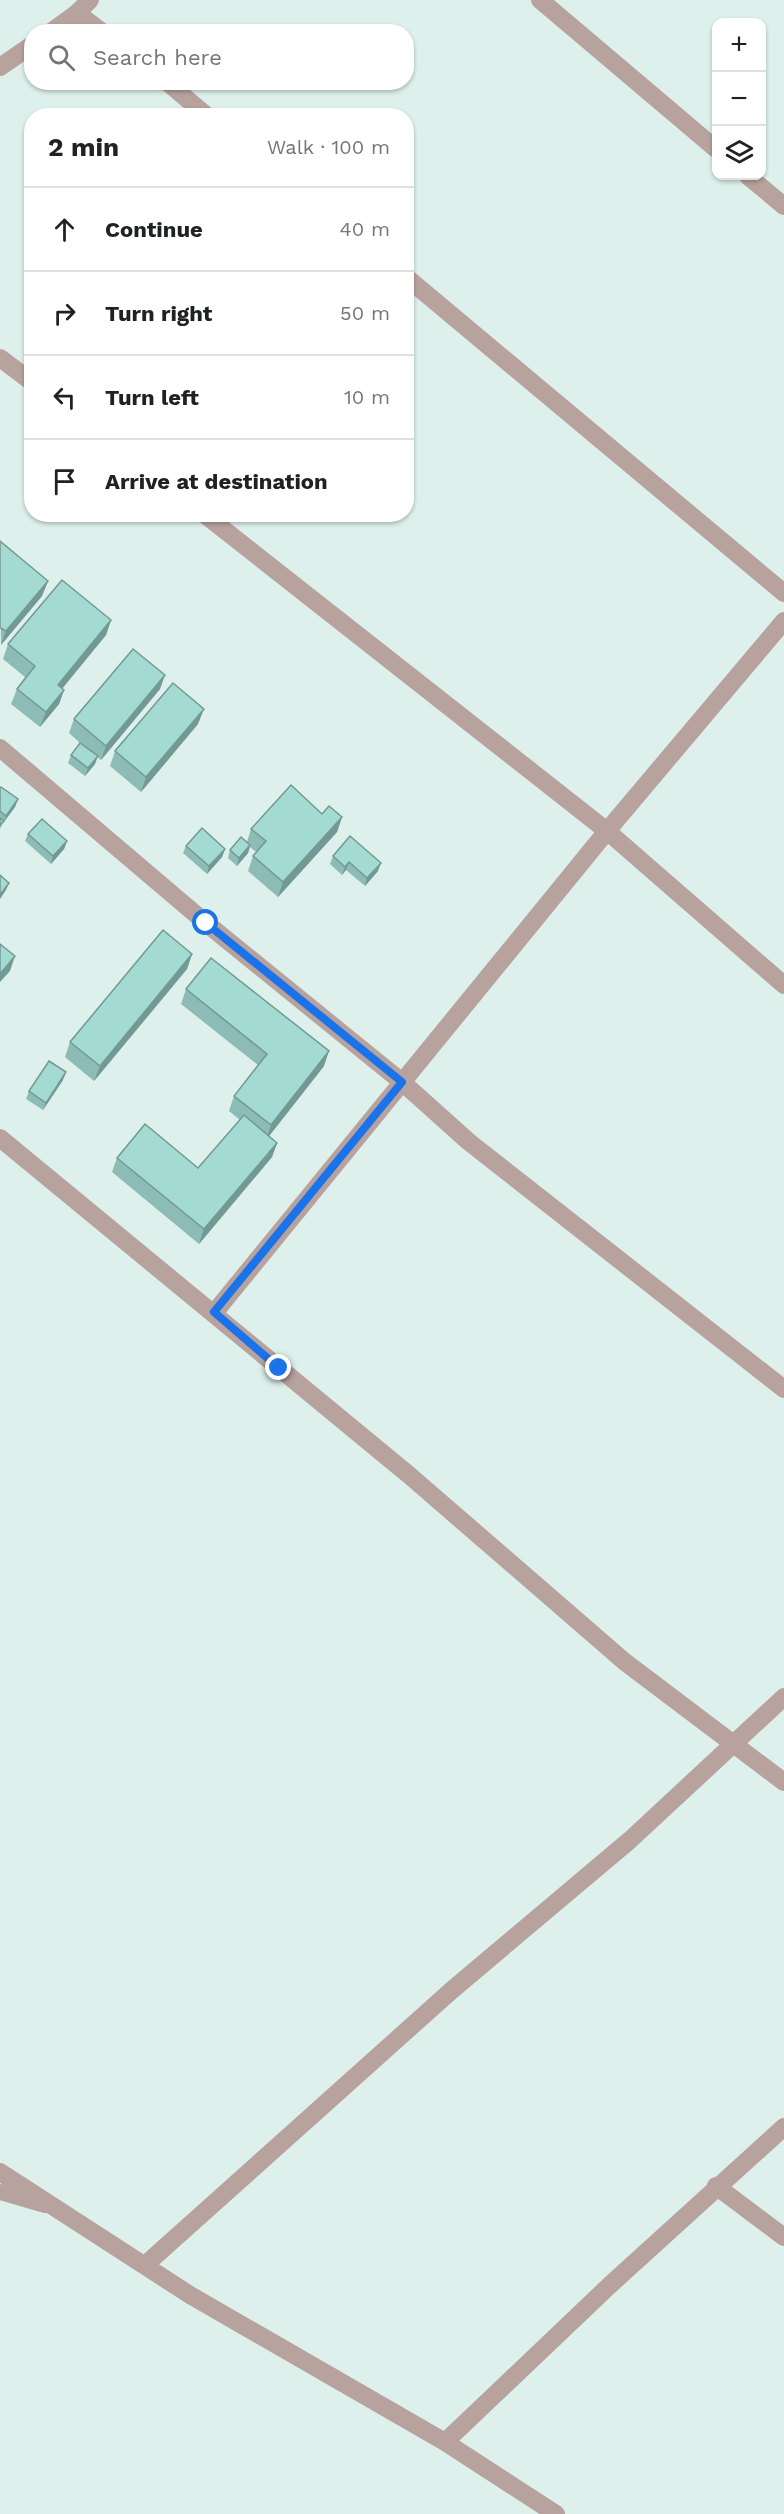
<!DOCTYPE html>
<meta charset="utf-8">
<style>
body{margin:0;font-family:"Work Sans",sans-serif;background:#f2f2f2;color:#202124}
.controls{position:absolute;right:18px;top:18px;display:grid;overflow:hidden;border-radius:12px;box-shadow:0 2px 4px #0004}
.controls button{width:54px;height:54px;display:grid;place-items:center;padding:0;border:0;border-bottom:2px solid #e0e0e0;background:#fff;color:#202124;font:30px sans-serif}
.stop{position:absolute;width:18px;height:18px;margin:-14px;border:4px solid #1a73e8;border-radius:50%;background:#fff}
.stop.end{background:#1a73e8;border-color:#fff;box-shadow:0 2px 6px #0008}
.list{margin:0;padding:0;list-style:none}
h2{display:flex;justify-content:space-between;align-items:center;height:78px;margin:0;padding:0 24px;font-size:26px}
h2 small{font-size:20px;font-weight:400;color:#757577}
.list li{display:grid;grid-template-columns:39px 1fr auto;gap:18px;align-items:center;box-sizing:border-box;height:84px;padding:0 24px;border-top:2px solid #e0e0e0}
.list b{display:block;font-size:22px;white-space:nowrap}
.list em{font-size:20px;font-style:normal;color:#757577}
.icon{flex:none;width:33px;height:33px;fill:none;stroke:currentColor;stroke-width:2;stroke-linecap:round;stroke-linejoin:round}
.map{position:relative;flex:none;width:784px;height:2514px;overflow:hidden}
.search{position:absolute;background:#fff;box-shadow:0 2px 4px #0004;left:24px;top:24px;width:390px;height:66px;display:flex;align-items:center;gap:15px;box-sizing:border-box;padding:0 21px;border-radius:24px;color:#757577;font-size:22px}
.panel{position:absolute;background:#fff;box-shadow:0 2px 4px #0004;left:24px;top:108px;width:390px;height:414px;border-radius:24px}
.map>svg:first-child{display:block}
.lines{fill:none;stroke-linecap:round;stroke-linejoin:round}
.lane{stroke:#b8a29e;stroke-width:16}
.street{stroke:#b8a29e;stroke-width:18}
.wall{fill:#8cbcb5}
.shaded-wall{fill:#729993}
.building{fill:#a3dbd2;stroke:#729993;stroke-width:1.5}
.route{stroke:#1a73e8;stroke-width:8}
</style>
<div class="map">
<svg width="784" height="2514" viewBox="0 0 784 2514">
<rect width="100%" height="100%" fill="#def0ec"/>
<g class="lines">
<path class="lane" d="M 0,2192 L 45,2205"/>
<g class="street">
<path d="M 540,0 L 716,149"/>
<path d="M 77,13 L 102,32"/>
<path d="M 51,32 L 77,13 L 90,0"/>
<path d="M 0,67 L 32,45"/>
<path d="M 167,82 L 207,116"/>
<path d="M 748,176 L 784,206"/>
<path d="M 406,277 L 784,593"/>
<path d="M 0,358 L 32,382"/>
<path d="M 204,514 L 607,831 L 784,985"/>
<path d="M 0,748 L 206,923 L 402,1082 L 469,1142 L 784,1389"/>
<path d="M 0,1138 L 409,1475 L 625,1662 L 784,1782"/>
<path d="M 214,1313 L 607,831 L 784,621"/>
<path d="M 0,2172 L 190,2295 L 445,2442 L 556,2514"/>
<path d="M 716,2186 L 784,2237"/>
<path d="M 145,2265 L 452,1990 L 630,1840 L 784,1697"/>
<path d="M 445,2442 L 610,2285 L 784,2127"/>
</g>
</g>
<g class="wall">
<path d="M 0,541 L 48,581 L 42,596 L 1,645 Z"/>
<path d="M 111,620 L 106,635 L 62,688 L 64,690 L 59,704 L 40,727 L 11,704 L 17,689 L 25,677 L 3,659 L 8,644 Z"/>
<path d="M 160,689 L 101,760 L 97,757 L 95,764 L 85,776 L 68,763 L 71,755 L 80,743 L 69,733 L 74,719 Z"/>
<path d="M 198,724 L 141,792 L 110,766 L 115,751 Z"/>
<path d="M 0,788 L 18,799 L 15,807 L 3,823 L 0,829 Z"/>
<path d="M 322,814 L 342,817 L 337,832 L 278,897 L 248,871 L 253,856 L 256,852 L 250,847 L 248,853 L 237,866 L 228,858 L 230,850 L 247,842 L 251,829 Z"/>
<path d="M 28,834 L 67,841 L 64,849 L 51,864 L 25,841 Z"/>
<path d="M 186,846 L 225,849 L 222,857 L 207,874 L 183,853 Z"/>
<path d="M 333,856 L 378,871 L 365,886 L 346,870 L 342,875 L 330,864 Z"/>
<path d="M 192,954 L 187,969 L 94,1081 L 65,1057 L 70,1042 Z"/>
<path d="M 186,989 L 324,1066 L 269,1136 L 277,1143 L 272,1157 L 199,1244 L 112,1172 L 117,1158 L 198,1168 L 240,1120 L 229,1111 L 234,1096 L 258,1065 L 181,1004 Z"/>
<path d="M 63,1080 L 43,1110 L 26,1099 L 29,1091 Z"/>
</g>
<g class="shaded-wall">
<path d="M 48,581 L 42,596 L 1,645 L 6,631 Z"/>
<path d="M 111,620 L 106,635 L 53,700 L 58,685 Z"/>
<path d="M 165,675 L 160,689 L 101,760 L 106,746 Z"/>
<path d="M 64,690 L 59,704 L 40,727 L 46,712 Z"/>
<path d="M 204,709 L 198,724 L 141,792 L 146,777 Z"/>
<path d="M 98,756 L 95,764 L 85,776 L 88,768 Z"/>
<path d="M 18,799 L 15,807 L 3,823 L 6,816 Z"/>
<path d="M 342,817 L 337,832 L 278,897 L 283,882 Z"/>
<path d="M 67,841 L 64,849 L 51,864 L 53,856 Z"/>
<path d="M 250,845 L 248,853 L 237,866 L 239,858 Z"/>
<path d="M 225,849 L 222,857 L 207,874 L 209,866 Z"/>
<path d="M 349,862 L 346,870 L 342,875 L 345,867 Z"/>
<path d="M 381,863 L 378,871 L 365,886 L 367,878 Z"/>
<path d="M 9,883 L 6,890 L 0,899 L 0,895 Z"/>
<path d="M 192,954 L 187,969 L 94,1081 L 100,1066 Z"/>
<path d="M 15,956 L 10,971 L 0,982 L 0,974 Z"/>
<path d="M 329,1051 L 324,1066 L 266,1140 L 271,1125 Z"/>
<path d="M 66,1072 L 63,1080 L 43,1110 L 46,1103 Z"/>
<path d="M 277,1143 L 272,1157 L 199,1244 L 204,1229 Z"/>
</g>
<g class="building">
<path d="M 0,541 L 48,581 L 6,631 L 0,628 Z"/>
<path d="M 62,580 L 111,620 L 58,685 L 64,690 L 46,712 L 17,689 L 35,666 L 8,644 Z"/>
<path d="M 133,649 L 165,675 L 106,746 L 74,719 Z"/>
<path d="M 173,683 L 204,709 L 146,777 L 115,751 Z"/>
<path d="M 80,743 L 98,756 L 88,768 L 71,755 Z"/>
<path d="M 291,785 L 322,814 L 329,806 L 342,817 L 283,882 L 253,856 L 266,841 L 251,829 Z"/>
<path d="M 1,787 L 18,799 L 6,816 L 0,811 L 0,788 Z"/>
<path d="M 0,818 L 4,821 L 0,825 Z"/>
<path d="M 42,819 L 67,841 L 53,856 L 28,834 Z"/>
<path d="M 202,828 L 225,849 L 209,866 L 186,846 Z"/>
<path d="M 350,836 L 381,863 L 367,878 L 349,862 L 345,867 L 333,856 Z"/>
<path d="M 241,837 L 250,845 L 239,858 L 230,850 Z"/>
<path d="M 0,875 L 9,883 L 0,895 Z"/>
<path d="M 163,930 L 192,954 L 100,1066 L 70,1042 Z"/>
<path d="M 0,944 L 15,956 L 0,974 Z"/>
<path d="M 211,958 L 329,1051 L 271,1125 L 234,1096 L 267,1054 L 186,989 Z"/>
<path d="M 49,1061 L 66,1072 L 46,1103 L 29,1091 Z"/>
<path d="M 244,1115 L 277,1143 L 204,1229 L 117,1158 L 145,1124 L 198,1168 Z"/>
</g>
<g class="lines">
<path class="route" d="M 206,923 L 402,1082 L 214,1312 L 279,1368"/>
</g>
</svg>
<div class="controls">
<button>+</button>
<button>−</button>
<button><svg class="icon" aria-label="layers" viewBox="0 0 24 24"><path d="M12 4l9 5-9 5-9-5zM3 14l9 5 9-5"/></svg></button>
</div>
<div class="stop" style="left:206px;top:923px"></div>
<div class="stop end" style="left:279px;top:1368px"></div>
<div class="search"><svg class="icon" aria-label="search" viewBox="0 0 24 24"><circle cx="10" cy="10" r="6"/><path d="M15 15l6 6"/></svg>Search here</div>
<section class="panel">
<h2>2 min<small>Walk · 100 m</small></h2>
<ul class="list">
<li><svg class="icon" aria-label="ahead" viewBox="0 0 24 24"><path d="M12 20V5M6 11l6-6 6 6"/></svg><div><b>Continue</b></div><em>40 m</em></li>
<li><svg class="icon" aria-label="right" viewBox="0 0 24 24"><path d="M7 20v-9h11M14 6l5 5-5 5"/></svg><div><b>Turn right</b></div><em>50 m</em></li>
<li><svg class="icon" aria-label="left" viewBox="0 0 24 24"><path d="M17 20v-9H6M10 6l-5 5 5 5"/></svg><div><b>Turn left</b></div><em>10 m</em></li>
<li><svg class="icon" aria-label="arrive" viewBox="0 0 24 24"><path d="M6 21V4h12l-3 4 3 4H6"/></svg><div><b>Arrive at destination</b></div></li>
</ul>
</section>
</div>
